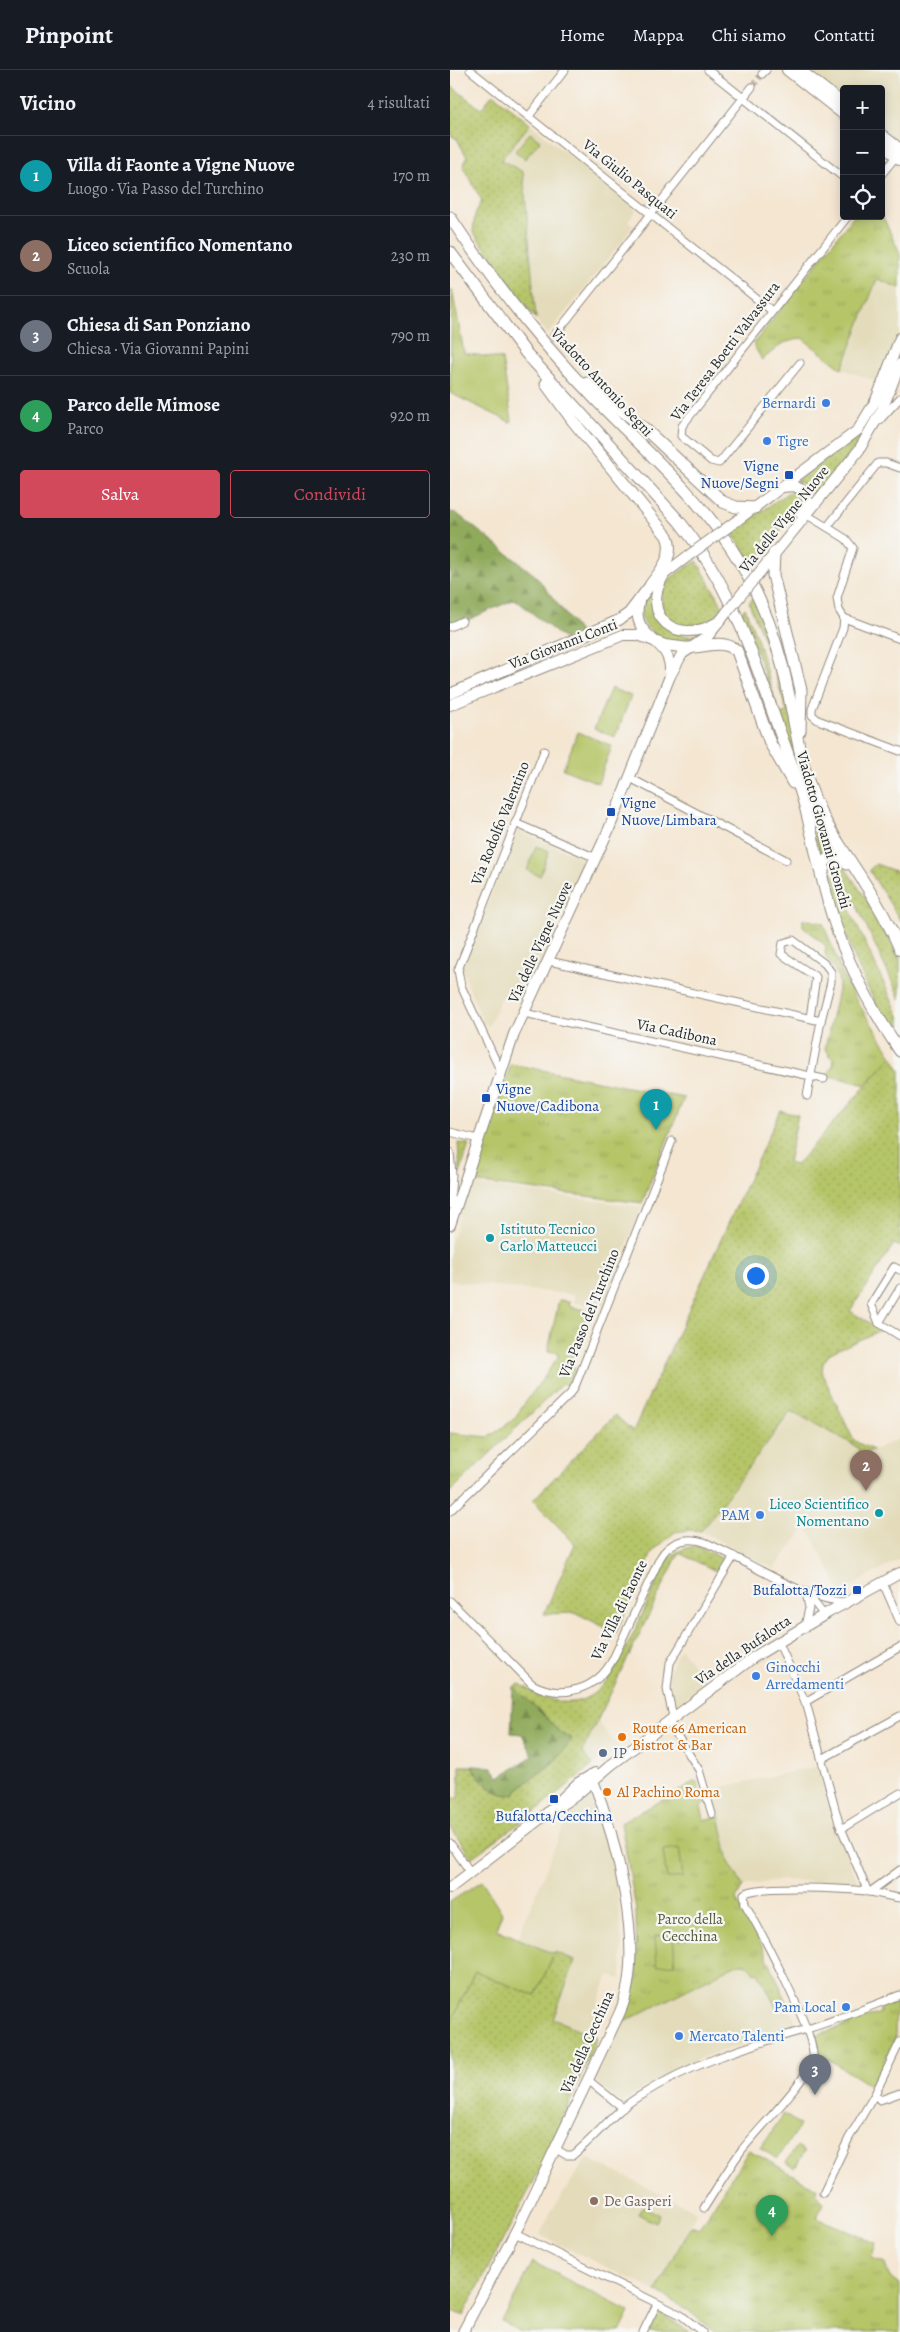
<!DOCTYPE html>
<html lang="it">
<meta charset="utf-8">
<style>
body{margin:0;font-family:Alegreya,serif;background:#20242c;color:#f1f3f6}
.controls{position:absolute;right:15px;top:15px;display:grid;overflow:hidden;border-radius:5px;box-shadow:0 2px 12px #0003}
.controls button{width:45px;height:45px;display:grid;place-items:center;padding:0;border:0;border-bottom:1px solid #363941;background:#171b24;color:#f1f3f6;font:25px sans-serif}
.you{position:absolute;left:305px;top:1205px;width:18px;height:18px;margin:-12px;border:4px solid #fff;border-radius:50%;background:#1a73e8;box-shadow:0 0 0 8px #1a73e833}
.badge{display:grid;place-items:center;width:32px;height:32px;border-radius:50%;background:#d1495b;color:#fff;font-size:16px;font-weight:700}
.pin{position:absolute;translate:-50% -41px;filter:drop-shadow(0 1px 2px #0008)}
.pin::after{content:'';position:absolute;top:26px;width:18px;height:15px;background:inherit;clip-path:polygon(0 0,100% 0,50% 100%)}
.list{margin:0;padding:0;list-style:none}
h2{display:flex;justify-content:space-between;align-items:center;height:65px;margin:0;padding:0 20px;font-size:21px}
h2 small{font-size:16px;font-weight:400;color:#9ea1a6}
.list li{display:grid;grid-template-columns:32px 1fr auto;gap:15px;align-items:center;box-sizing:border-box;height:80px;padding:0 20px;border-top:1px solid #363941}
.list b{display:block;font-size:19px;white-space:nowrap}
.list p{margin:0;font-size:16px;white-space:nowrap;color:#9ea1a6}
.list em{font-size:16px;font-style:normal;color:#9ea1a6}
.actions{display:flex;gap:10px;padding:15px 20px}
.actions a{flex:1;padding:11px 0;border:1px solid #d1495b;border-radius:5px;text-align:center;font-size:18px;color:#d1495b}
.actions .main{background:#d1495b;color:#fff}
.icon{flex:none;width:28px;height:28px;fill:none;stroke:currentColor;stroke-width:2;stroke-linecap:round;stroke-linejoin:round}
.map{position:relative;flex:none;width:450px;height:2262px;overflow:hidden}
header{display:flex;align-items:center;gap:30px;box-sizing:border-box;height:70px;padding:0 25px;background:#171b24;border-bottom:1px solid #363941}
header strong{font-size:24px}
nav{display:flex;gap:28px;margin-inline-start:auto;font-size:18px}
main{display:flex}
aside{flex:1;background:#171b24}
.map>svg:first-child{display:block}
.built{fill:#e3dbba}
.grass{fill:url(#grass-dots);stroke:#70784a}
.forest{fill:url(#forest-firs);stroke:#5e6a44}
.park{fill:url(#park-tufts);stroke:#70784a}
.garden{fill:#b5c568;stroke:#70784a}
.lines{fill:none;stroke-linecap:round;stroke-linejoin:round}
.street-tunnel{stroke:#ccc1b0;stroke-width:7;stroke-dasharray:7 3.5;stroke-linecap:butt}
.street-casing{stroke:#90887e;stroke-width:9}
.secondary-casing{stroke:#90887e;stroke-width:12}
.primary-casing{stroke:#90887e;stroke-width:13}
.street{stroke:#fff;stroke-width:7}
.secondary{stroke:#fff;stroke-width:10}
.primary{stroke:#fff;stroke-width:11}
.secondary-bridge-casing{stroke:#90887e;stroke-width:12;stroke-linecap:butt}
.secondary-bridge{stroke:#fff;stroke-width:10}
.shop-dot{fill:#3f7fe0;stroke:#f6f6f2;stroke-width:2}
.transit-dot{fill:#1a4fb4;stroke:#f6f6f2;stroke-width:2}
.culture-dot{fill:#0f9aa8;stroke:#f6f6f2;stroke-width:2}
.food-dot{fill:#e8710a;stroke:#f6f6f2;stroke-width:2}
.service-dot{fill:#5c6f8a;stroke:#f6f6f2;stroke-width:2}
.education-dot{fill:#8d6e63;stroke:#f6f6f2;stroke-width:2}
.labels{text-anchor:middle;stroke-width:4.5;stroke-linejoin:round;paint-order:stroke}
.street-label{font-size:15px;fill:#2b2b2b;stroke:#f6f6f2}
.shop-label{font-size:15px;fill:#366cbe;stroke:#f6f6f2;text-anchor:end}
.transit-label{font-size:15px;fill:#164399;stroke:#f6f6f2;text-anchor:end}
.culture-label{font-size:15px;fill:#0d838f;stroke:#f6f6f2;text-anchor:start}
.food-label{font-size:15px;fill:#c56008;stroke:#f6f6f2;text-anchor:start}
.service-label{font-size:15px;fill:#4e5e75;stroke:#f6f6f2;text-anchor:start}
.park-label{font-size:15px;fill:#54593d;stroke:#f6f6f2}
.education-label{font-size:15px;fill:#785e54;stroke:#f6f6f2;text-anchor:start}
</style>
<header>
<strong>Pinpoint</strong>
<nav><a>Home</a><a>Mappa</a><a>Chi siamo</a><a>Contatti</a></nav>
</header>
<main>
<aside>
<h2>Vicino<small>4 risultati</small></h2>
<ul class="list">
<li><span class="badge" style="background:#0f9aa8">1</span><div><b>Villa di Faonte a Vigne Nuove</b><p>Luogo · Via Passo del Turchino</p></div><em>170 m</em></li>
<li><span class="badge" style="background:#8d6e63">2</span><div><b>Liceo scientifico Nomentano</b><p>Scuola</p></div><em>230 m</em></li>
<li><span class="badge" style="background:#6b7280">3</span><div><b>Chiesa di San Ponziano</b><p>Chiesa · Via Giovanni Papini</p></div><em>790 m</em></li>
<li><span class="badge" style="background:#2e9e5b">4</span><div><b>Parco delle Mimose</b><p>Parco</p></div><em>920 m</em></li>
</ul>
<div class="actions"><a class="main">Salva</a><a>Condividi</a></div>
</aside>
<div class="map">
<svg width="450" height="2262" viewBox="0 0 450 2262">
<defs>
<pattern id="grass-dots" width="8" height="8" patternUnits="userSpaceOnUse" patternTransform="scale(1.25)"><rect width="8" height="8" fill="#b5c568"/><path d="M2 2h.1M6 6h.1" fill="none" stroke="#9ca95a" stroke-width="1.8" stroke-linecap="round"/></pattern>
<pattern id="forest-firs" width="22" height="20" patternUnits="userSpaceOnUse" patternTransform="scale(1.25)"><rect width="22" height="20" fill="#90aa5c"/><path d="M5 1l3.5 6h-7zM16 11l3.5 6h-7z" fill="#768b4c"/></pattern>
<pattern id="park-tufts" width="24" height="20" patternUnits="userSpaceOnUse" patternTransform="scale(1.25)"><rect width="24" height="20" fill="#b5c568"/><path d="M3 7l-1-3M5 7V3M7 7l1-3M15 17l-1-3M17 17v-4M19 17l1-3" fill="none" stroke="#9ca95a"/></pattern>
</defs>
<rect width="100%" height="100%" fill="#f6f6f2"/>
<filter id="ink" filterUnits="userSpaceOnUse"><feTurbulence type="fractalNoise" baseFrequency=".02" numOctaves="2"/><feDisplacementMap in="SourceGraphic" scale="10" xChannelSelector="R" yChannelSelector="G"/><feConvolveMatrix kernelMatrix="1 2 1 2 8 2 1 2 1" color-interpolation-filters="sRGB"/></filter>
<filter id="wash" filterUnits="userSpaceOnUse"><feTurbulence type="fractalNoise" baseFrequency=".0096" numOctaves="4" result="noise"/><feDisplacementMap in="SourceGraphic" scale="20" xChannelSelector="R" yChannelSelector="G"/><feGaussianBlur stdDeviation="1.12" result="paint"/><feColorMatrix in="noise" values="0 0 0 0 0 0 0 0 0 0 0 0 0 0 0 0 0 1.4 0 .05"/><feComposite in="paint" operator="in"/></filter>
<g filter="url(#wash)">
<rect width="100%" height="100%" fill="#f4e6d1"/>
<g class="built">
<path d="M 357,0 L 450,0 L 450,74 L 431,59 L 431,19 L 394,19 L 394,29 Z"/>
<path d="M 80,54 L 186,140 L 178,151 L 184,156 L 98,264 L 86,249 L 73,102 L 51,90 Z"/>
<path d="M 427,209 L 450,218 L 450,263 L 431,313 L 392,299 Z"/>
<path d="M 67,760 L 138,791 L 120,831 L 107,845 L 107,854 L 77,926 L 63,921 L 59,930 L 51,926 L 39,956 L 33,953 L 12,899 Z"/>
<path d="M 19,1114 L 192,1137 L 153,1236 L 124,1233 L 124,1225 L 0,1211 L 0,1176 Z"/>
<path d="M 341,1341 L 401,1373 L 409,1379 L 408,1387 L 450,1368 L 450,1489 L 391,1522 L 357,1456 L 324,1499 L 251,1461 Z"/>
<path d="M 230,1578 L 256,1612 L 221,1638 L 219,1603 Z"/>
<path d="M 148,1652 L 169,1679 L 143,1695 L 132,1682 Z"/>
<path d="M 368,1696 L 381,1750 L 407,1809 L 398,1816 L 367,1811 L 329,1810 L 293,1816 L 279,1792 L 263,1719 Z"/>
<path d="M 140,1725 L 159,1781 L 166,1813 L 172,1871 L 171,1909 L 159,1905 L 137,1963 L 103,1949 L 105,1882 L 104,1884 L 68,1868 L 120,1740 Z"/>
<path d="M 294,1893 L 308,1901 L 327,1939 L 338,1934 L 347,1955 L 248,1989 L 217,2004 L 171,2033 L 144,2010 L 172,1953 L 285,1895 Z"/>
<path d="M 137,2088 L 247,2142 L 206,2221 L 90,2165 L 101,2142 Z"/>
</g>
<g class="grass">
<path d="M 0,15 L 31,39 L 43,24 L 80,54 L 51,90 L 73,102 L 86,249 L 23,162 L 25,144 L 32,131 L 13,97 L 17,87 L 7,69 L 0,65 Z"/>
<path d="M 423,348 L 409,372 L 363,431 C 363,420 356,414 346,411 L 408,365 Z"/>
<path d="M 342,420 L 353,424 L 353,432 L 303,495 L 282,462 Z"/>
<path d="M 247,491 L 273,537 L 257,556 L 235,560 L 215,548 C 204,512 220,508 247,491 Z"/>
<path d="M 203,521 L 202,529 L 228,564 L 237,566 L 252,564 C 248,567 244,570 238,571 C 218,576 182,558 193,533 C 195,529 199,525 203,521 Z"/>
<path d="M 303,528 L 321,572 L 337,634 L 387,777 L 376,780 L 370,785 L 353,717 L 302,569 L 291,543 L 295,538 L 307,568 L 329,644 L 337,642 L 313,567 L 299,533 Z"/>
<path d="M 391,792 L 421,836 L 450,889 L 450,929 L 387,793 Z"/>
<path d="M 426,794 L 450,803 L 450,850 L 419,800 Z"/>
<path d="M 379,795 L 450,948 L 450,974 C 419,928 397,876 383,821 C 381,813 377,803 379,795 Z"/>
<path d="M 442,986 L 450,1000 L 450,1177 L 444,1174 L 400,1241 L 431,1260 L 380,1283 L 373,1293 L 372,1303 L 403,1369 L 408,1373 L 423,1380 L 407,1387 L 409,1379 L 401,1373 L 341,1341 L 251,1461 L 240,1460 L 225,1462 L 203,1481 L 166,1563 L 126,1543 L 94,1544 L 125,1474 L 83,1430 L 165,1345 L 183,1361 L 330,1041 L 348,1045 L 338,1093 L 346,1095 Z"/>
<path d="M 8,1073 L 19,1074 L 10,1104 Z"/>
<path d="M 247,1476 L 273,1489 L 268,1502 L 229,1483 L 132,1682 L 143,1695 L 82,1744 L 21,1788 L 0,1756 L 0,1729 L 9,1728 L 10,1696 L 22,1696 C 30,1710 47,1729 65,1724 L 68,1719 L 84,1707 L 122,1668 C 108,1665 103,1655 94,1645 C 84,1635 73,1627 63,1617 L 70,1614 C 134,1657 158,1618 184,1562 C 195,1539 205,1516 216,1492 C 225,1481 233,1478 247,1476 Z"/>
<path d="M 105,1882 L 125,1891 L 103,1949 L 147,1967 L 99,2082 L 13,2246 L 0,2240 L 0,1954 L 25,1901 L 85,1926 Z"/>
<path d="M 208,2242 L 240,2262 L 199,2262 Z"/>
</g>
<g class="forest">
<path d="M 0,442 L 6,443 L 86,506 L 130,563 L 114,569 L 65,529 L 18,550 L 15,549 L 0,555 Z"/>
<path d="M 63,1617 C 73,1626 83,1634 92,1644 C 102,1654 108,1664 122,1669 L 104,1692 L 68,1719 L 65,1724 C 47,1729 30,1711 22,1696 L 42,1697 L 49,1707 L 83,1686 L 72,1664 L 61,1663 Z"/>
</g>
<g class="park">
<path d="M 431,143 L 450,183 L 450,218 L 427,209 L 392,299 L 352,268 L 333,273 L 312,290 L 303,274 L 404,146 L 431,146 Z"/>
<path d="M 353,849 L 373,853 L 393,906 L 405,928 L 442,986 L 416,1015 L 380,1006 L 378,1004 L 383,996 L 384,990 L 375,979 L 389,915 C 388,894 371,894 376,876 L 353,856 Z"/>
<path d="M 61,994 L 234,1028 L 192,1133 L 22,1112 Z"/>
<path d="M 109,1230 L 119,1231 L 120,1237 L 142,1241 L 119,1296 L 126,1298 L 117,1317 L 113,1313 L 0,1422 L 0,1363 L 39,1367 L 63,1350 L 108,1287 L 108,1283 L 98,1281 Z"/>
<path d="M 246,1711 L 255,1734 L 251,1736 L 254,1750 L 269,1746 L 279,1792 L 293,1816 L 286,1829 L 311,1874 L 338,1934 L 327,1939 L 308,1902 L 304,1903 C 299,1894 295,1893 285,1895 L 172,1953 L 187,1908 L 186,1840 L 171,1753 Z"/>
<path d="M 446,1932 L 445,1968 L 422,2017 L 367,1982 L 364,1966 L 430,1943 L 430,1938 Z"/>
<path d="M 299,2080 L 368,2119 L 366,2123 L 373,2132 L 367,2148 L 426,2173 L 422,2188 L 435,2193 L 439,2206 L 450,2215 L 450,2262 L 264,2262 L 238,2240 L 206,2221 L 241,2155 L 249,2158 Z"/>
</g>
<g class="garden">
<path d="M 80,63 L 90,71 L 75,89 L 65,81 Z"/>
<path d="M 2,219 L 14,283 L 52,289 L 62,351 L 60,352 L 0,323 Z"/>
<path d="M 161,618 L 181,626 L 165,667 L 144,659 Z"/>
<path d="M 128,662 L 162,676 L 148,713 L 113,699 Z"/>
<path d="M 86,776 L 99,781 L 90,806 L 77,800 Z"/>
<path d="M 229,1778 L 233,1807 L 217,1809 L 213,1780 Z"/>
<path d="M 32,1811 L 52,1843 L 46,1859 L 104,1884 L 85,1926 L 25,1901 L 0,1954 L 0,1832 Z"/>
<path d="M 223,1865 L 225,1894 L 207,1896 L 205,1866 Z"/>
<path d="M 334,2044 L 350,2055 L 327,2089 L 310,2078 Z"/>
<path d="M 347,2076 L 355,2081 L 345,2098 L 336,2093 Z"/>
<path d="M 193,2136 L 210,2145 L 206,2153 L 188,2144 Z"/>
<path d="M 83,2192 L 180,2242 L 170,2262 L 71,2262 L 52,2252 Z"/>
</g>
</g>
<g filter="url(#ink)">
<g class="lines">
<path class="street-tunnel" d="M 302,17 L 312,4"/>
<defs>
<g id="street">
<path d="M 20,0 L 322,241"/>
<path d="M 258,0 L 394,108"/>
<path d="M 312,4 L 316,0"/>
<path d="M 79,46 L 115,0"/>
<path d="M 431,105 L 448,84"/>
<path d="M 104,266 L 302,17"/>
<path d="M 350,293 L 269,393 L 261,391 L 231,366 L 232,356 L 398,146"/>
<path d="M 429,351 L 450,328"/>
<path d="M 450,398 L 436,393 L 428,393 L 377,457 L 396,469 L 403,478 L 387,528 L 389,540 L 394,548 L 450,569"/>
<path d="M 357,445 L 377,457"/>
<path d="M 394,548 L 393,558 L 362,639 L 362,645 L 368,650 L 450,681"/>
<path d="M 0,557 L 12,551"/>
<path d="M 180,708 L 336,790"/>
<path d="M 65,753 L 146,788"/>
<path d="M 99,891 L 371,951 L 381,912 L 381,902 L 375,894 L 343,870 L 333,873 L 331,884 L 366,907 L 360,948"/>
<path d="M 74,943 L 374,1009"/>
<path d="M 51,1002 L 11,916 L 8,900 L 94,681"/>
<path d="M 357,1026 L 371,951"/>
<path d="M 0,1062 L 28,1069"/>
<path d="M 0,1082 L 2,1105 L 0,1135"/>
<path d="M 450,1200 L 444,1197 L 421,1234 L 429,1253 L 450,1266"/>
<path d="M 429,1253 L 450,1218"/>
<path d="M 0,1441 L 121,1323 L 126,1314 L 222,1071"/>
<path d="M 433,1513 L 450,1552"/>
<path d="M 359,1526 L 374,1545"/>
<path d="M 0,1531 L 82,1614 C 112,1630 147,1620 163,1589 L 210,1488 C 219,1472 236,1466 254,1472 C 295,1489 354,1531 397,1532"/>
<path d="M 355,1556 L 359,1538 L 356,1522"/>
<path d="M 328,1571 L 357,1636 L 389,1753 L 418,1822"/>
<path d="M 355,1632 L 450,1577"/>
<path d="M 223,1647 L 217,1619 L 220,1593 L 284,1486"/>
<path d="M 218,1651 L 249,1700 L 262,1744"/>
<path d="M 372,1689 L 450,1646"/>
<path d="M 391,1759 L 450,1723"/>
<path d="M 0,1773 L 21,1803"/>
<path d="M 420,1822 L 450,1800"/>
<path d="M 138,2010 L 173,2038"/>
<path d="M 425,2024 L 430,2030 L 450,2023"/>
<path d="M 106,2079 L 116,2085 L 123,2085 C 146,2067 163,2042 188,2027 C 241,1993 298,1976 357,1959 C 389,1949 419,1937 450,1925"/>
<path d="M 373,2123 L 399,2068 L 425,2024 L 450,1972"/>
<path d="M 254,2138 C 266,2119 278,2099 291,2081 C 307,2060 360,2008 363,1987 C 366,1964 309,1858 295,1834 L 294,1824 C 308,1814 396,1819 416,1821 C 427,1823 439,1827 450,1828"/>
<path d="M 65,2163 L 231,2245 L 252,2262"/>
<path d="M 193,2262 L 207,2234"/>
</g>
<g id="secondary">
<path d="M 337,0 L 394,45"/>
<path d="M 350,0 L 394,34"/>
<path d="M 431,64 L 450,79"/>
<path d="M 431,74 L 450,90"/>
<path d="M 332,417 L 344,416 L 355,421 L 358,432 L 351,444"/>
<path d="M 281,455 L 408,360 L 426,330 L 450,268"/>
<path d="M 309,503 L 409,380 L 432,340 L 450,294"/>
<path d="M 214,505 C 189,547 227,576 266,553"/>
<path d="M 189,532 C 179,570 222,567 220,602"/>
<path d="M 0,624 L 169,550 L 179,543 L 201,514 L 238,486"/>
<path d="M 0,635 L 173,565 L 188,565 L 215,575 L 239,578"/>
<path d="M 0,1155 L 64,964 L 159,759 L 220,606 L 232,584 L 258,566 L 277,542"/>
<path d="M 95,1745 L 125,1726 L 161,1695 L 304,1587 L 379,1542 L 450,1503"/>
<path d="M 0,1818 L 95,1745 L 128,1713 L 145,1703"/>
<path d="M 13,2262 L 69,2155 L 170,1942 C 197,1880 165,1765 141,1705"/>
</g>
<g id="primary">
<path d="M 0,147 C 43,212 91,273 145,329 C 191,377 244,421 281,478 C 305,514 322,556 333,598 C 343,639 347,682 362,722 C 373,753 393,779 410,806 C 425,829 439,853 450,879"/>
<path d="M 0,182 L 76,283 L 229,451 C 276,509 298,570 322,640 C 333,672 346,704 355,736 C 365,775 372,815 385,854 C 400,900 423,941 450,981"/>
<path d="M 137,313 L 194,358 L 273,432 L 286,437 L 305,438"/>
<path d="M 96,314 L 123,351 L 217,466 C 225,484 212,500 201,514"/>
<path d="M 324,483 L 323,505 L 351,620 L 350,661"/>
<path d="M 239,578 C 256,576 274,569 287,581 L 320,673 L 343,713"/>
<path d="M 373,803 L 374,793 L 381,785 L 388,786 L 397,794"/>
</g>
</defs>
<use href="#street" class="street-casing"/>
<use href="#secondary" class="secondary-casing"/>
<use href="#primary" class="primary-casing"/>
<use href="#street" class="street"/>
<use href="#secondary" class="secondary"/>
<use href="#primary" class="primary"/>
<defs>
<g id="secondary-bridge">
<path d="M 238,486 L 281,455"/>
<path d="M 277,542 L 309,503"/>
</g>
</defs>
<use href="#secondary-bridge" class="secondary-bridge-casing"/>
<use href="#secondary-bridge" class="secondary-bridge"/>
</g>
</g>
<g class="shop-dot">
<circle cx="376" cy="333" r="5"/>
<circle cx="317" cy="371" r="5"/>
<circle cx="310" cy="1445" r="5"/>
<circle cx="306" cy="1606" r="5"/>
<circle cx="396" cy="1937" r="5"/>
<circle cx="229" cy="1966" r="5"/>
</g>
<g class="transit-dot">
<rect x="334" y="400" width="10" height="10" rx="2.5"/>
<rect x="156" y="737" width="10" height="10" rx="2.5"/>
<rect x="31" y="1023" width="10" height="10" rx="2.5"/>
<rect x="402" y="1515" width="10" height="10" rx="2.5"/>
<rect x="99" y="1724" width="10" height="10" rx="2.5"/>
</g>
<g class="culture-dot">
<circle cx="40" cy="1168" r="5"/>
<circle cx="429" cy="1443" r="5"/>
</g>
<g class="food-dot">
<circle cx="172" cy="1667" r="5"/>
<circle cx="157" cy="1722" r="5"/>
</g>
<circle class="service-dot" cx="153" cy="1683" r="5"/>
<circle class="education-dot" cx="144" cy="2131" r="5"/>
<g class="labels">
<g class="street-label">
<text transform="translate(180 109) rotate(39)" y="5">Via Giulio Pasquati</text>
<text transform="translate(275 281) rotate(-53)" y="5">Via Teresa Boetti Valvassura</text>
<text transform="translate(152 312) rotate(47)" y="5">Viadotto Antonio Segni</text>
<text transform="translate(334 449) rotate(-51)" y="5">Via delle Vigne Nuove</text>
<text transform="translate(113 574) rotate(-21)" y="5">Via Giovanni Conti</text>
<text transform="translate(50 753) rotate(-68)" y="5">Via Rodolfo Valentino</text>
<text transform="translate(374 760) rotate(74)" y="5">Viadotto Giovanni Gronchi</text>
<text transform="translate(90 872) rotate(-65)" y="5">Via delle Vigne Nuove</text>
<text transform="translate(227 962) rotate(12)" y="5">Via Cadibona</text>
<text transform="translate(139 1243) rotate(-68)" y="5">Via Passo del Turchino</text>
<text transform="translate(169 1540) rotate(-64)" y="5">Via Villa di Faonte</text>
<text transform="translate(293 1580) rotate(-34)" y="5">Via della Bufalotta</text>
<text transform="translate(137 1972) rotate(-66)" y="5">Via della Cecchina</text>
</g>
<g class="shop-label">
<text x="366" y="338">Bernardi</text>
<text x="327" y="376" text-anchor="start">Tigre</text>
<text x="300" y="1450">PAM</text>
<text x="316" y="1602" text-anchor="start">Ginocchi<tspan x="316" dy="17">Arredamenti</tspan></text>
<text x="386" y="1942">Pam Local</text>
<text x="239" y="1971" text-anchor="start">Mercato Talenti</text>
</g>
<g class="transit-label">
<text x="329" y="401">Vigne<tspan x="329" dy="17">Nuove/Segni</tspan></text>
<text x="171" y="738" text-anchor="start">Vigne<tspan x="171" dy="17">Nuove/Limbara</tspan></text>
<text x="46" y="1024" text-anchor="start">Vigne<tspan x="46" dy="17">Nuove/Cadibona</tspan></text>
<text x="397" y="1525">Bufalotta/Tozzi</text>
<text x="104" y="1751" text-anchor="middle">Bufalotta/Cecchina</text>
</g>
<g class="culture-label">
<text x="50" y="1164">Istituto Tecnico<tspan x="50" dy="17">Carlo Matteucci</tspan></text>
<text x="419" y="1439" text-anchor="end">Liceo Scientifico<tspan x="419" dy="17">Nomentano</tspan></text>
</g>
<g class="food-label">
<text x="182" y="1663">Route 66 American<tspan x="182" dy="17">Bistrot &amp; Bar</tspan></text>
<text x="167" y="1727">Al Pachino Roma</text>
</g>
<g class="service-label">
<text x="163" y="1688">IP</text>
</g>
<g class="park-label">
<text x="240" y="1854">Parco della<tspan x="240" dy="17">Cecchina</tspan></text>
</g>
<g class="education-label">
<text x="154" y="2136">De Gasperi</text>
</g>
</g>
</svg>
<div class="controls">
<button>+</button>
<button>−</button>
<button><svg class="icon" aria-label="locate" viewBox="0 0 24 24"><circle cx="12" cy="12" r="6"/><path d="M12 2v4M12 18v4M2 12h4M18 12h4"/></svg></button>
</div>
<div class="you"></div>
<div class="pin badge" style="left:206px;top:1060px;background:#0f9aa8">1</div>
<div class="pin badge" style="left:416px;top:1421px;background:#8d6e63">2</div>
<div class="pin badge" style="left:365px;top:2025px;background:#6b7280">3</div>
<div class="pin badge" style="left:322px;top:2166px;background:#2e9e5b">4</div>
</div>
</main>
